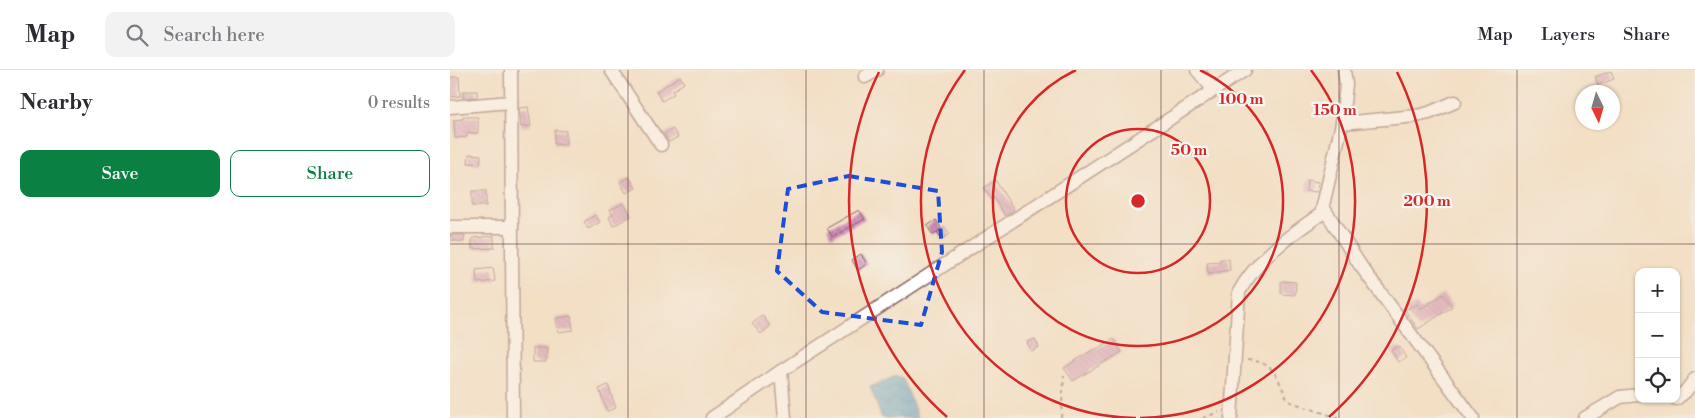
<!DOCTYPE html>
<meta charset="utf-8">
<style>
body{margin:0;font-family:"Libre Bodoni",serif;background:#f2f2f3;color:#2b2b33}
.controls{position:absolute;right:15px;bottom:15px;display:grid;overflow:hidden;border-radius:10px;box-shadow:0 1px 4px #0004}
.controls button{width:45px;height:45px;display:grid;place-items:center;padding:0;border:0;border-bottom:1px solid #e1e1e2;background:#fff;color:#2b2b33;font:25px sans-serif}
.compass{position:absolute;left:1125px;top:15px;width:45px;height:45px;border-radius:50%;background:#fff;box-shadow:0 1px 4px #0004;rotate:175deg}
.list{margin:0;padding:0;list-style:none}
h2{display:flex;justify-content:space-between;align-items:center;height:65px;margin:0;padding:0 20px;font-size:21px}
h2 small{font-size:16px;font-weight:400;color:#7c7c81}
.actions{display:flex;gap:10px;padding:15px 20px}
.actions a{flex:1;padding:11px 0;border:1px solid #0b8043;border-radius:10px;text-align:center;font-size:18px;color:#0b8043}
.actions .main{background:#0b8043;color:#fff}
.icon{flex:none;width:28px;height:28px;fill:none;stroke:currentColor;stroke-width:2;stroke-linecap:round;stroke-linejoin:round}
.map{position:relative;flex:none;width:1245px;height:348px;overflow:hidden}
header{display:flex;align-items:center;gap:30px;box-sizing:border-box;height:70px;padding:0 25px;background:#fff;border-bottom:1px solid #e1e1e2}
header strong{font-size:24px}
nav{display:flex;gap:28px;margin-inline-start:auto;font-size:18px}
.search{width:350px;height:45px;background:#f2f2f3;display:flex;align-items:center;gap:12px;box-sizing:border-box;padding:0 18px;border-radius:10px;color:#7c7c81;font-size:19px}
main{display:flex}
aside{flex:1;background:#fff}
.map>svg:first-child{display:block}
.water{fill:url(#water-waves);stroke:#4f607c}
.building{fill:url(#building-back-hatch)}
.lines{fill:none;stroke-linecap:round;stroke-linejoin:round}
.minor-casing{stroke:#856261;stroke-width:15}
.path{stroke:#856261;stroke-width:2;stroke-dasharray:4 4;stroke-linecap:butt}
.minor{stroke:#fff;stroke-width:12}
.marked{fill:none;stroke:#1d4ed8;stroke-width:4;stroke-dasharray:10 6;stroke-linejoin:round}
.grid{fill:none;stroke:#4a1f2b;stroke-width:1;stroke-opacity:0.55}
.ring{fill:none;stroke:#d62828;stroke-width:2.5}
.centre{fill:#d62828;stroke:#f6f6f2;stroke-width:2.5}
.ring-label{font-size:15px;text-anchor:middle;font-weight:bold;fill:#d62828;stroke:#f6f6f2;stroke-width:4.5;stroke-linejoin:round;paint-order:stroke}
</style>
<header>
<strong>Map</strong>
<div class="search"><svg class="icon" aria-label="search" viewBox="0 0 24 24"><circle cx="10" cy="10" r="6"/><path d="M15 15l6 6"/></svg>Search here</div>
<nav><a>Map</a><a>Layers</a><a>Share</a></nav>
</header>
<main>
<aside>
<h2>Nearby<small>0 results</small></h2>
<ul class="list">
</ul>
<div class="actions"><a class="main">Save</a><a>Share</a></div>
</aside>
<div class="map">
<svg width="1245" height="348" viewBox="0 0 1245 348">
<defs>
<pattern id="water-waves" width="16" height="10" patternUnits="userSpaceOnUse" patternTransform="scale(1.25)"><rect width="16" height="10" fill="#54a2cd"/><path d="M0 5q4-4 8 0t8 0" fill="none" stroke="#4883a7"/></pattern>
<pattern id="building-back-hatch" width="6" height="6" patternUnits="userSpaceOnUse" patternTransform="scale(1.25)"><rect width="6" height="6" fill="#d18dba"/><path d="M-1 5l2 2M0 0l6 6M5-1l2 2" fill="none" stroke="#ac7397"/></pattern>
</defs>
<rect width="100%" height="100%" fill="#f6f6f2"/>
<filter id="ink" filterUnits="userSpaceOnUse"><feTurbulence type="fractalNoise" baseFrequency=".02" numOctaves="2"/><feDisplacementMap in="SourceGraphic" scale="10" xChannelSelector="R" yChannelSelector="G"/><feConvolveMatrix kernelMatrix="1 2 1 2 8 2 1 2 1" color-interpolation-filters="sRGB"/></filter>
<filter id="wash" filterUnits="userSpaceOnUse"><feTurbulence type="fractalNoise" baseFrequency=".0096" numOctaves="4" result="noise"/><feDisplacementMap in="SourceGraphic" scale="20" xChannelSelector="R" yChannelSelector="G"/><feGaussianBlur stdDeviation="1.12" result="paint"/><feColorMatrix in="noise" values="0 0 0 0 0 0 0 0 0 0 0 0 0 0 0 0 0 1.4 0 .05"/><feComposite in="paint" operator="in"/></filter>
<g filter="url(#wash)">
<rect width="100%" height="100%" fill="#f3dfc4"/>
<path class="water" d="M 446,306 L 453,308 L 468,348 L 432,348 L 420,317 Z"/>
<g id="blocks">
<g class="building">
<path d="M 1161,1 L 1164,9 L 1148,15 L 1145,7 Z"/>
<path d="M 230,6 L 234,13 L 222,21 L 224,24 L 212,31 L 206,22 Z"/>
<path d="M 0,7 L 9,7 L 10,26 L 0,27 Z"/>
<path d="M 13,21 L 27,21 L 27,27 L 13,28 Z"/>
<path d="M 78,37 L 81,56 L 71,57 L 69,38 Z"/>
<path d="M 13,47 L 28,47 L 28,63 L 17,63 L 17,67 L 5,68 L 4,50 L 13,49 Z"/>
<path d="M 223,59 L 228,67 L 219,72 L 214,64 Z"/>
<path d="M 105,60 L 116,61 L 116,75 L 104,74 Z"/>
<path d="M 19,84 L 31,85 L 30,94 L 18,93 Z"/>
<path d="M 179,107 L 186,118 L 176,123 L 170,112 Z"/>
<path d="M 545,110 L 564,140 L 555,146 L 544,128 L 541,129 L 534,118 Z"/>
<path d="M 857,110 L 869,112 L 867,122 L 856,121 Z"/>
<rect x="22" y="121" width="14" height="15"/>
<path d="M 174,133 L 181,146 L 163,156 L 159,147 L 163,145 L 160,140 Z"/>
<path d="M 409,140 L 415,149 L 382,167 L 377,158 Z"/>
<path d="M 145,145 L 150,152 L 138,159 L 134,152 Z"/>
<path d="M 486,150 L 492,159 L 483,165 L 477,156 Z"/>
<path d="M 495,157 L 500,164 L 492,169 L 487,162 Z"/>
<path d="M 0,165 L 15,165 L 14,172 L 0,170 Z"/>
<path d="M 44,166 L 44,178 L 22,179 L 22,168 Z"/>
<path d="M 411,184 L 417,194 L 408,200 L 402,190 Z"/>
<path d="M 770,189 L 779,189 L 780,200 L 758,204 L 757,193 L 770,192 Z"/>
<path d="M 43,198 L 45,211 L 27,213 L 26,200 Z"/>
<path d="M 831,211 L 846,212 L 845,225 L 831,224 Z"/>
<path d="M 994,224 L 1002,237 L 968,259 L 955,240 L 967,234 L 970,239 Z"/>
<path d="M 312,245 L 320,256 L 311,264 L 302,254 Z"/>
<path d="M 121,246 L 123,260 L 108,262 L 106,248 Z"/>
<path d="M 585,269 L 589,277 L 581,281 L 577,272 Z"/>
<path d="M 664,269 L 672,282 L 623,311 L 614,298 L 644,279 L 645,280 Z"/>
<path d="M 949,276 L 956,288 L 948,292 L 941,280 Z"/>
<path d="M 83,278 L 97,278 L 96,292 L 83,292 Z"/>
<path d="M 158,315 L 166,338 L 157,341 L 149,319 Z"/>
</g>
</g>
</g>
<g filter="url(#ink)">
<use href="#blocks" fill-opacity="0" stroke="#856261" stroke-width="1"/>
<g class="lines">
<defs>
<g id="minor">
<path d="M 61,0 L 63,348"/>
<path d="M 161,0 L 211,75"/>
<path d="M 747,0 L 764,20"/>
<path d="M 415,7 L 427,0"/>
<path d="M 0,37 L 61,32"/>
<path d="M 892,53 L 966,46 L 979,43 L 1005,32"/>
<path d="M 873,137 L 910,195 L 1023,348"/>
<path d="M 0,157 L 62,157"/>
<path d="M 331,301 L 335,348"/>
<path d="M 1226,329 L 1235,322 L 1245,309"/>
<path d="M 262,348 L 331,301 L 795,0"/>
<path d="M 781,348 L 789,222 C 807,189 840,165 871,144 L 892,53 L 896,14 L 894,0"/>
<path d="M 1135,348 L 1170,327 L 1189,325"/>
</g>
</defs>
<use href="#minor" class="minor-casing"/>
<g class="path">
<path d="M 797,290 C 826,292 827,308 838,331 L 888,348"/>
<path d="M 611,348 L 614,305"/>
<path d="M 753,348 L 769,342"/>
</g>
<use href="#minor" class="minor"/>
</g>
</g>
<path d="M0 0H1245V348H0ZM 399,106 L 488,121 L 492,182 L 471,255 L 372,242 L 327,201 L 338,119 Z" fill="#f3dfc4" fill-opacity=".55" fill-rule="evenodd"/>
<path class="marked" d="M 399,106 L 488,121 L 492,182 L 471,255 L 372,242 L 327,201 L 338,119 Z"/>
<path class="grid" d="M 178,0 L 178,348M 356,0 L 356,348M 534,0 L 534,348M 711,0 L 711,348M 889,0 L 889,348M 1067,0 L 1067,348M 0,174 L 1245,174"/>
<g class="ring">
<circle cx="688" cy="131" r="72"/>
<path d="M750 0A145 145 0 1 1 626 0"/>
<path d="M686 348A217 217 0 0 1 515 0M861 0A217 217 0 0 1 690 348"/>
<path d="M497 347A289 289 0 0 1 429 2M947 2A289 289 0 0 1 879 347"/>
</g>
<circle cx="688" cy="131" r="8" class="centre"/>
<g class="ring-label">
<text x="791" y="34">100 m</text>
<text x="885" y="45">150 m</text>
<text x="739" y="85">50 m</text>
<text x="977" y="136">200 m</text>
</g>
</svg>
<div class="controls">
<button>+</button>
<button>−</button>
<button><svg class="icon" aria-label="locate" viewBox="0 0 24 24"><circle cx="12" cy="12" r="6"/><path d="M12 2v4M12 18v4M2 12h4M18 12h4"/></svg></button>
</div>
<svg class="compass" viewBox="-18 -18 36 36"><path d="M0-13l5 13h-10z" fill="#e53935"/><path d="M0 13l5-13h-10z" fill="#7c7c81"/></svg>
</div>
</main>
